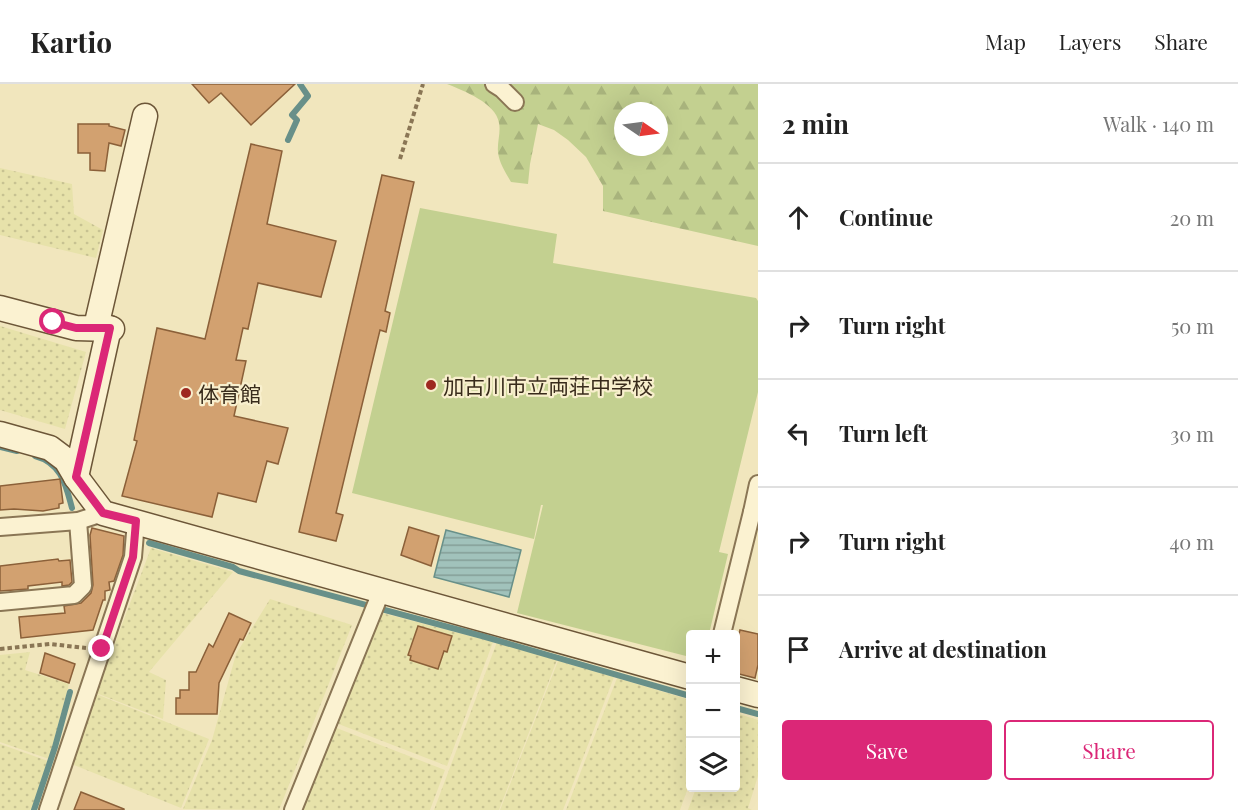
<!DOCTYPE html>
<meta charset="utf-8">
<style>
body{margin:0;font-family:"Playfair Display","Noto Sans JP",serif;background:#f2f2f2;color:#222}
.controls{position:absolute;right:18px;bottom:18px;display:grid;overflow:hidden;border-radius:6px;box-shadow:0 6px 24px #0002}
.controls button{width:54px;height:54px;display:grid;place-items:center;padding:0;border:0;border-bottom:2px solid #e0e0e0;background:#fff;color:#222;font:30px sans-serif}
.compass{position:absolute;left:614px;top:18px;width:54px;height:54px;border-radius:50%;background:#fff;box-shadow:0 6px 24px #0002;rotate:103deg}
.stop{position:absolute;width:18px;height:18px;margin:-14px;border:4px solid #db2777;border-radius:50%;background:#fff}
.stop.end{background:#db2777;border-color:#fff;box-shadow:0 2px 6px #0008}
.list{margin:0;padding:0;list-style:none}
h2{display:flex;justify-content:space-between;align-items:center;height:78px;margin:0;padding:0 24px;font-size:26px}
h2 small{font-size:20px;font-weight:400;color:#767676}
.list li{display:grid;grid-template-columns:39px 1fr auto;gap:18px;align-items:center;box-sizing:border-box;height:108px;padding:0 24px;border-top:2px solid #e0e0e0}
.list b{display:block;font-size:22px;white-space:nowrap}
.list em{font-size:20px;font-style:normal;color:#767676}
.actions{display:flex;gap:12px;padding:18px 24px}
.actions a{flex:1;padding:14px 0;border:2px solid #db2777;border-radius:6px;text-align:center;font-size:21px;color:#db2777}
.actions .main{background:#db2777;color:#fff}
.icon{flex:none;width:33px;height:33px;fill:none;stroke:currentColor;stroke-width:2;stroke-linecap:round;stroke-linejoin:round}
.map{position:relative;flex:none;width:758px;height:726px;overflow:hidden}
header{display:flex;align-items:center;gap:36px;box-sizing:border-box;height:84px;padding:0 30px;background:#fff;border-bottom:2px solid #e0e0e0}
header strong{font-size:28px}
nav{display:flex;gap:33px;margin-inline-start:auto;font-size:21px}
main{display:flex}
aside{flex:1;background:#fff}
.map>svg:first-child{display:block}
</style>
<header>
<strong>Kartio</strong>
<nav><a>Map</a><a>Layers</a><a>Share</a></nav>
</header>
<main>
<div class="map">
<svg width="758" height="726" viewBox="0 0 758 726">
<defs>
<pattern id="farmland-dots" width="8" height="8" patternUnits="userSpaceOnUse" patternTransform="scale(1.5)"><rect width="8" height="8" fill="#e7e2aa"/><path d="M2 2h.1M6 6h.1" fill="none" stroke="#c7c292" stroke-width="1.8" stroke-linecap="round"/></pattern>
<pattern id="forest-firs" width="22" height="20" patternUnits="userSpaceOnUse" patternTransform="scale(1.5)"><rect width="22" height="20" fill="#c3d090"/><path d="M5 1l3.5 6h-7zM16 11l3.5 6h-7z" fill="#a8b37c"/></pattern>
<pattern id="water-rules" width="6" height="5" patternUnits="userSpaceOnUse" patternTransform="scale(1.5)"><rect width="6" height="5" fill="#a1c2bb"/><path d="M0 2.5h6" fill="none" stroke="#849e97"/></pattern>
</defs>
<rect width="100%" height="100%" fill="#f1e6bd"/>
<g fill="url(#farmland-dots)">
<polygon points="0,84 72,100 74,130 103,146 96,174 0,151"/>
<polygon points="0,242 86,268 65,345 0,326"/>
<polygon points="151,464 233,488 149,588 166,596 163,635 96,609"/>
<polygon points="270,515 352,541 279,726 183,725 212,656 236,570"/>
<polygon points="382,529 493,558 447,682 336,639"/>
<polygon points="497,558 557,576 499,726 434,726"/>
<polygon points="30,568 25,586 69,600 49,675 0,658 0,571"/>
<polygon points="558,577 614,593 563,726 500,726"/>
<polygon points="617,594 690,616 690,698 680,726 566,726"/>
<polygon points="96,610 209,655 181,724 74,681 72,676"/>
<polygon points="736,629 758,636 758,692 748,724 752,726 688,726 696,704 736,704"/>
<polygon points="334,643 445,686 430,726 303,726"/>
<polygon points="0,660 48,677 32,726 0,726"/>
</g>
<path fill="url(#forest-firs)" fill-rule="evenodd" d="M447,0H758V162L603,127V102L586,73L568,56L554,46L538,40L530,80L528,100L511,98C506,89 499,79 498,68C497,59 501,48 499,39C496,19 464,7 447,0ZM623,27H659V63H623Z"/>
<polygon fill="#c3d090" points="420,124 557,150 553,179 756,214 758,217 758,308 719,468 728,470 709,550 690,550 690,573 517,529 543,421 541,421 534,455 352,409"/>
<polygon fill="url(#water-rules)" stroke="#689089" stroke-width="1.5" points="446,446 521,466 509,513 434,493"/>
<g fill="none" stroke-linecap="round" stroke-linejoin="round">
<g stroke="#689089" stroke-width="6">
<polyline points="288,56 297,36 292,31 308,12 300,0"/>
<polyline points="0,363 17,367"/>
<path d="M35,372C62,379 66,402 72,424"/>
<polyline points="149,459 233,483 239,487 482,552 690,612"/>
<polyline points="736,624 758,630"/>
<polyline points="34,726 55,663 70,608"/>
</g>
</g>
<g fill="#d2a170" stroke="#8b6039" stroke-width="1.5">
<polygon points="192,0 295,0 251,41 221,9 209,19"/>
<polygon points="78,40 109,40 109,42 125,46 121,62 109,59 105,87 90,86 90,69 78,69"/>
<polygon points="251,60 282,67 267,140 336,157 321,213 258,199 248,245 243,244 236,276 246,277 234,332 288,344 278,380 267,377 256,418 218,409 212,433 122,412 137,357 134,356 157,244 205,255"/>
<polygon points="382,91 414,98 385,227 390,229 386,248 380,246 336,429 343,431 336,457 299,448"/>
<polygon points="60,395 63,419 59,420 59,424 43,427 14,425 0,426 0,402"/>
<polygon points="409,443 439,452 431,482 401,471"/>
<polygon points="92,444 124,452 123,471 114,497 109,498 110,506 105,507 105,516 103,516 93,546 21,554 19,533 65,529 64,522 81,519 91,509 93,501 90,451"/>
<polygon points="58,475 59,477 70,476 72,498 69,501 62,502 62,498 28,502 28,505 0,507 0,482"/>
<polygon points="229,529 251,539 243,556 240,555 219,599 217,630 176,630 176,614 180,614 180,606 189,606 189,588 196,588 209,560 213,563"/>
<polygon points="418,542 452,552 447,568 444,567 438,585 410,576 411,572 408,571"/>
<polygon points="740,546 758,550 758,581 755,594 735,589 735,567"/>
<polygon points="45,569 75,580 69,599 40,589"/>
<polygon points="81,708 124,725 124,726 74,726"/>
</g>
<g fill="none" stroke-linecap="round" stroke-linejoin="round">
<g stroke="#8a7655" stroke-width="20">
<g id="street">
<polyline points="494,0 502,5 515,18"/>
<polyline points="752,428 758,400"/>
<polyline points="0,443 78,437 103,429"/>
<polyline points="0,518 74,511 83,502 78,437"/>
<polyline points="722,550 752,428 758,429"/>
<polyline points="48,726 133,473 136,437"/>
<polyline points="293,726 381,508"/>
</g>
</g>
<g stroke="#6c5638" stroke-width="27">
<g id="secondary">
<polyline points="0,224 76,244 112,245"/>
<polyline points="96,243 145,32"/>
<polyline points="0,350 50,364 66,376 76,393 103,429 690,593"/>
<polyline points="76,393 109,244"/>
<polyline points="736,605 758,611"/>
</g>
</g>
<g stroke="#8a7655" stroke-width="4" stroke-dasharray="4.5 3" stroke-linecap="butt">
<polyline points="400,75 423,0"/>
<polyline points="0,565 50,560 86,564"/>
</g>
<use href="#street" stroke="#fbf2d1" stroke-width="16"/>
<use href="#secondary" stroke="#fbf2d1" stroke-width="24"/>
</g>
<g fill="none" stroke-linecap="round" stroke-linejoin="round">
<polyline stroke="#db2777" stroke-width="8" points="53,238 76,244 110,244 76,393 103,429 136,437 133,473 102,565"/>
</g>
<g fill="#9e2920" stroke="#f8efcd" stroke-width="2">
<circle cx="431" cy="301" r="6"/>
<circle cx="186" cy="309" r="6"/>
</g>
<g text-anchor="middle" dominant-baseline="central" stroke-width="4.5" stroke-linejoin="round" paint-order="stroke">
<g font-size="21" fill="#382b1b" stroke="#f8efcd" text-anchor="start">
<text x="443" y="301">加古川市立両荘中学校</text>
<text x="198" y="309">体育館</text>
</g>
</g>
</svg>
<div class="controls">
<button>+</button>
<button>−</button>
<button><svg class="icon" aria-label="layers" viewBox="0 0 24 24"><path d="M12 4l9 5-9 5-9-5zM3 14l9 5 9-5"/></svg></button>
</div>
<svg class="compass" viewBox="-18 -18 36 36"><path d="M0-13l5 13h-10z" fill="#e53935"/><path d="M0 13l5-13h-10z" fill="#767676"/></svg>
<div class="stop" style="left:53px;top:238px"></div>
<div class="stop end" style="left:102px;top:565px"></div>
</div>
<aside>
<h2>2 min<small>Walk · 140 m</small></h2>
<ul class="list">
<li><svg class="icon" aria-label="ahead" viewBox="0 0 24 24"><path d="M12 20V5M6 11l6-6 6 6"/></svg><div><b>Continue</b></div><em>20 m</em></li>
<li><svg class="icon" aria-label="right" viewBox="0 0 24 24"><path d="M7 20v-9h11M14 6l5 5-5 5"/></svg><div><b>Turn right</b></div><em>50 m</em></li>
<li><svg class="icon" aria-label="left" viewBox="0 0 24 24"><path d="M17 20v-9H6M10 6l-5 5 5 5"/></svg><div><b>Turn left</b></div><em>30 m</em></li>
<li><svg class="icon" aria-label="right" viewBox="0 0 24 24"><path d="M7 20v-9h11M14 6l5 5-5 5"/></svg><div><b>Turn right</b></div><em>40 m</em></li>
<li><svg class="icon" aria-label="arrive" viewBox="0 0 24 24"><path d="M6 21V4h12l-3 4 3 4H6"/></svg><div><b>Arrive at destination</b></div></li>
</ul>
<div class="actions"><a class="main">Save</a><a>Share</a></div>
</aside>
</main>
